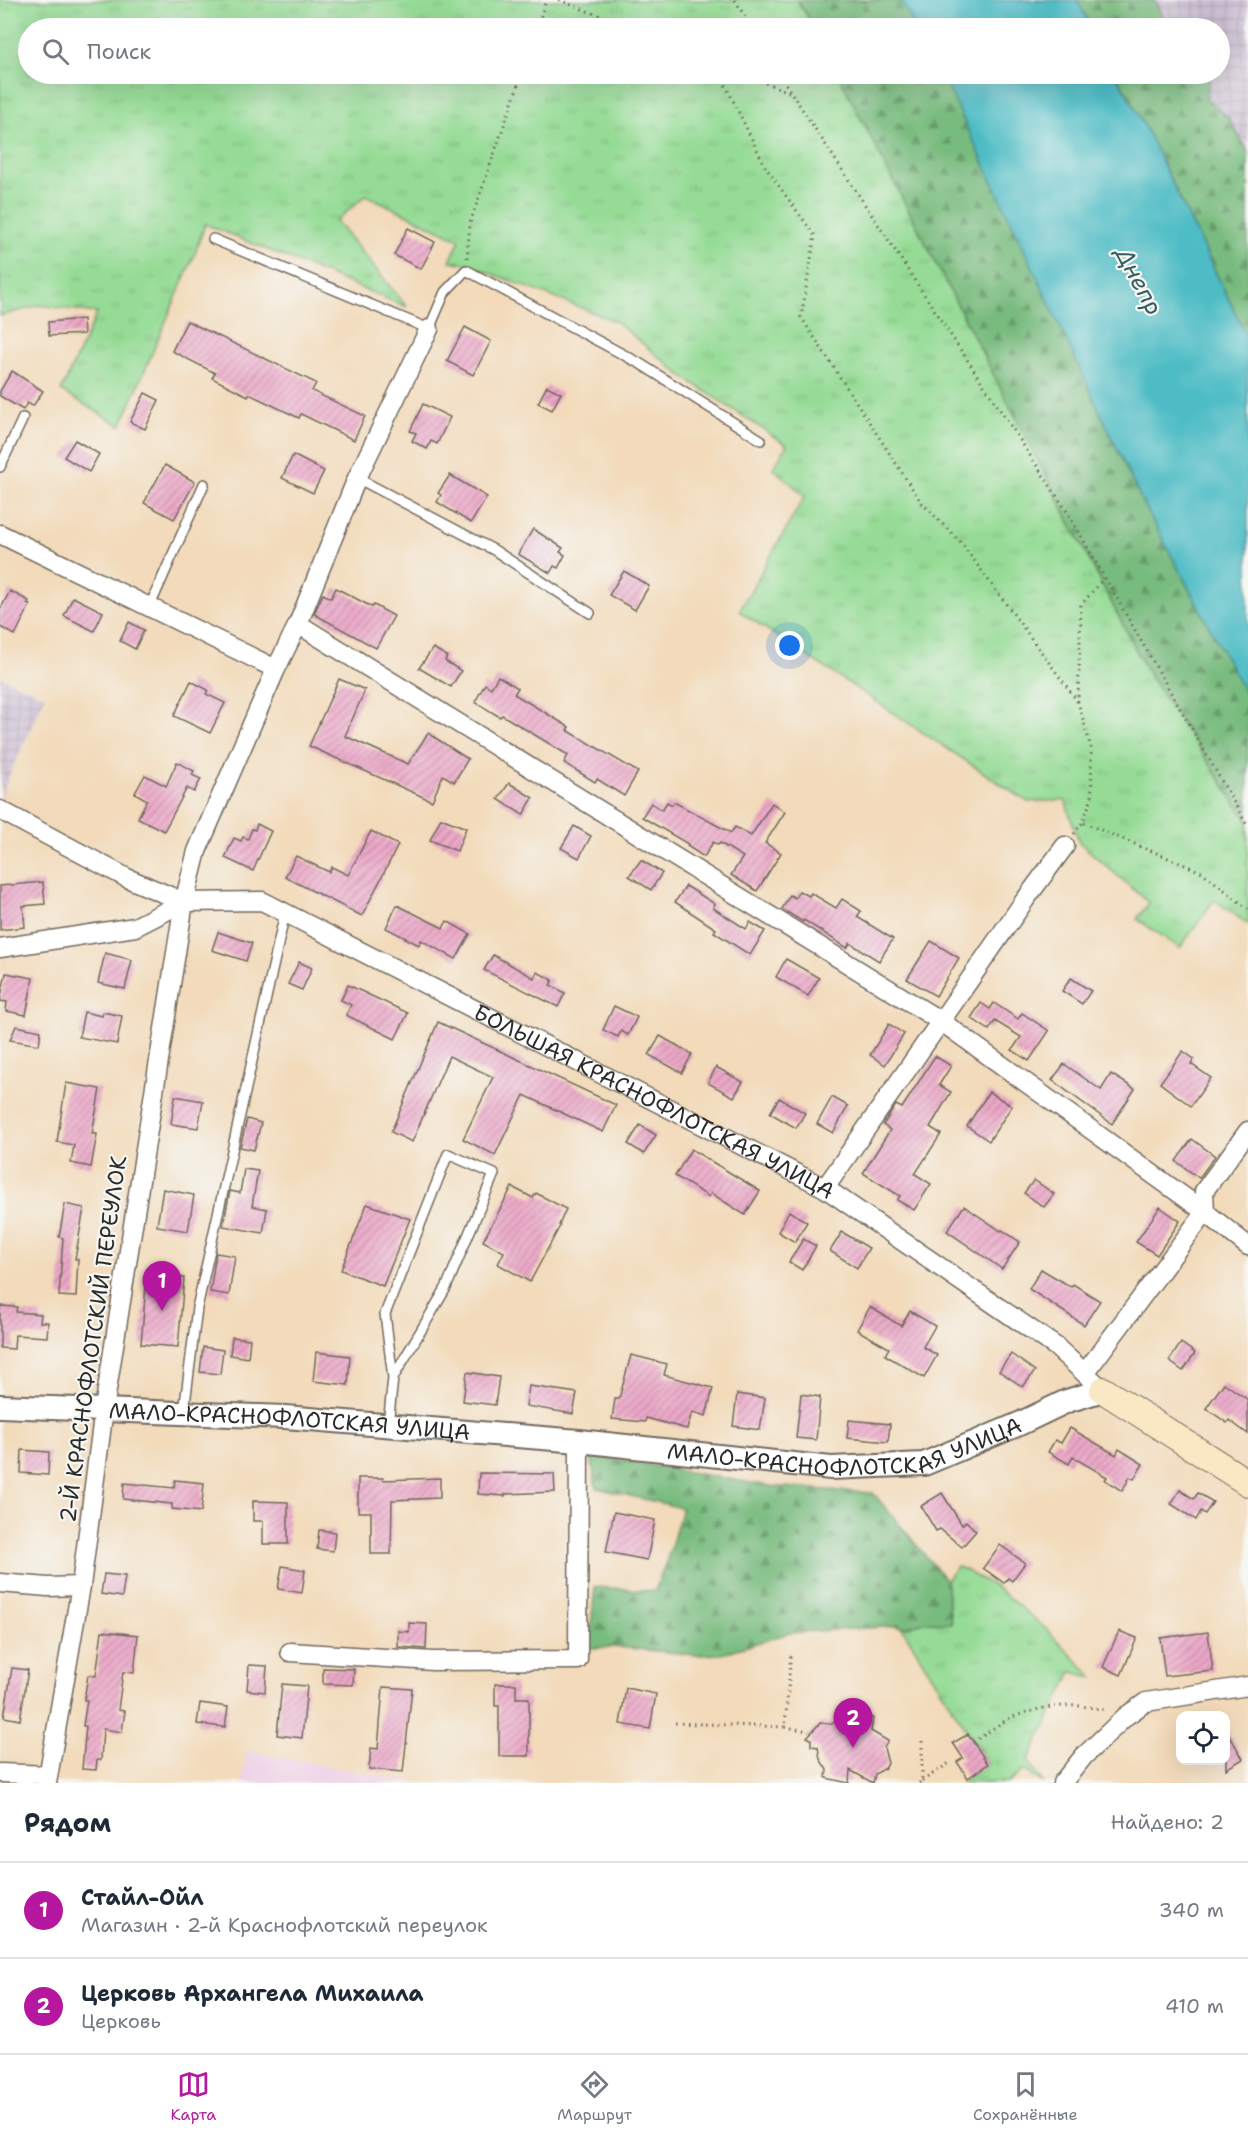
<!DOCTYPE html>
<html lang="ru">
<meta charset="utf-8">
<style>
body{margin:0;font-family:"Shantell Sans",sans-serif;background:#f2f2f3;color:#1f2937}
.controls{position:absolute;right:18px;bottom:18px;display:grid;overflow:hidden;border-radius:12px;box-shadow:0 6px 24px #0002}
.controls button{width:54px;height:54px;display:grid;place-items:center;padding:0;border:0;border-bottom:2px solid #e0e1e3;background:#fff;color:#1f2937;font:30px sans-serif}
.you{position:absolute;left:790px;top:646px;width:21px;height:21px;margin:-15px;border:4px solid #fff;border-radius:50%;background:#1a73e8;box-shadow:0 0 0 9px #1a73e833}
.badge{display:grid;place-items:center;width:39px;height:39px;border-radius:50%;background:#b5179e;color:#fff;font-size:20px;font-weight:700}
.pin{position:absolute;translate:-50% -50px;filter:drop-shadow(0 2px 3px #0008)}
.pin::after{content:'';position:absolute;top:32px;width:21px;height:18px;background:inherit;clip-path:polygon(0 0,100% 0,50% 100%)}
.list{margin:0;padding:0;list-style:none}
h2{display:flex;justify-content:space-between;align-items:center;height:78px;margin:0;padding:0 24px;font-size:26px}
h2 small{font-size:20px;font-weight:400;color:#747a83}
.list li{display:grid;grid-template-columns:39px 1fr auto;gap:18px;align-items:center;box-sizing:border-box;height:96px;padding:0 24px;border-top:2px solid #e0e1e3}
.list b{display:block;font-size:22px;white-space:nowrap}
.list p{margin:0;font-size:20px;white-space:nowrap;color:#747a83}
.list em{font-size:20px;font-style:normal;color:#747a83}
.icon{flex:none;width:33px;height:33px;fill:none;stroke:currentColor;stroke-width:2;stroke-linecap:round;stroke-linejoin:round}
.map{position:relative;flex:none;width:1248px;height:1783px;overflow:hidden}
.search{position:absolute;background:#fff;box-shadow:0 6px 24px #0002;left:18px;right:18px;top:18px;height:66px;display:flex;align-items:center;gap:15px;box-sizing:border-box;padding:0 21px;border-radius:33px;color:#747a83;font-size:22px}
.sheet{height:270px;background:#fff}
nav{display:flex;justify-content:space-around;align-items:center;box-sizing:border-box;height:84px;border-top:2px solid #e0e1e3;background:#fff;font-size:16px;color:#747a83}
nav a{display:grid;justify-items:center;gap:3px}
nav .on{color:#b5179e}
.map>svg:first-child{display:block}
</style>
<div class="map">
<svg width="1248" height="1783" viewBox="0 0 1248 1783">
<defs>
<pattern id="industrial-grid" width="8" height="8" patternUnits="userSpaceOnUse" patternTransform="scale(1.5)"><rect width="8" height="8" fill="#ccbed3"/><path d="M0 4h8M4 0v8" fill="none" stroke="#afa3b5"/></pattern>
<pattern id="grass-tufts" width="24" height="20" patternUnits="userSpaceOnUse" patternTransform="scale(1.5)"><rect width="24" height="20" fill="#95db95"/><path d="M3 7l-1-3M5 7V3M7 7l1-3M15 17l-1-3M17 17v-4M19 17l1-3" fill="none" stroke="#81bc81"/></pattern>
<pattern id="forest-firs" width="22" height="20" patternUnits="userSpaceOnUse" patternTransform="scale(1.5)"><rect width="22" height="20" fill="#78bb7e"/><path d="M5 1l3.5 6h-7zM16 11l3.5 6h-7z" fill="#639867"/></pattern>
<pattern id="building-hatch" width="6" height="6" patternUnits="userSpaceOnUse" patternTransform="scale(1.5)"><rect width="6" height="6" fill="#eca8c8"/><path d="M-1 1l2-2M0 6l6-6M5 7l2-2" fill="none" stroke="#bf89a3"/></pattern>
</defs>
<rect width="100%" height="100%" fill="#f6f6f2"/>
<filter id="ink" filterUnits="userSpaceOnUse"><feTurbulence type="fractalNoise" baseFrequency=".0167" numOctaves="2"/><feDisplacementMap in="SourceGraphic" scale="12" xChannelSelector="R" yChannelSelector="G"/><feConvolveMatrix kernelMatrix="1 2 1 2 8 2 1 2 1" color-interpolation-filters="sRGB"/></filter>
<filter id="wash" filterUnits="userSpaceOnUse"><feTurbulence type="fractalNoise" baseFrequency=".008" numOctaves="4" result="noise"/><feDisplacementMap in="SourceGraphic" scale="24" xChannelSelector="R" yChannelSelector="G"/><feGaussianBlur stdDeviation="1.35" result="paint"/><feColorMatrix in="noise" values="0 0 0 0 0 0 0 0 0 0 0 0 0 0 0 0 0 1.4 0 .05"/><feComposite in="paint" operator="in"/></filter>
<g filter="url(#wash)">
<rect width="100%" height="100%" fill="#f2daba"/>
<polygon fill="#eed0e7" points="247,1751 417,1783 242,1783"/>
<g fill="url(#industrial-grid)">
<polygon points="1154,0 1248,0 1248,152 1228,117 1206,99 1211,74 1220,74 1220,28 1169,28"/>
<polygon points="0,677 45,696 5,785 1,800"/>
</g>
<g fill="url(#grass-tufts)" stroke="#608360" stroke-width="1.5">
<polygon points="0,0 797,0 815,28 28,28 28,74 838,74 1148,673 1248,821 1248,924 1214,900 1180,948 1137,919 1149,903 1079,842 1065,800 1028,802 739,611 805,496 773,468 787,445 682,376 615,321 467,264 450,261 460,240 366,195 336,221 407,307 205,224 195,253 121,426 61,391 97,313 40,305 0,316"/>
<polygon points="957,1566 994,1586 1043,1626 1094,1678 1072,1672 1028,1761 1043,1783 1024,1770 1009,1783 961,1783 988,1764 902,1628 925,1622 951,1623 946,1580"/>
</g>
<g fill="url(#forest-firs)" stroke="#527354" stroke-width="1.5">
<polygon points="797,0 900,0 916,28 815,28"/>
<polygon points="1077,0 1154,0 1169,28 1092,28"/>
<polygon points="838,74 942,74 945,79 1138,493 1248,699 1248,821 1148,673"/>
<polygon points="1116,74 1211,74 1206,99 1228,117 1248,152 1248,339 1145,127"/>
<polygon points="591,1455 769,1486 873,1493 946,1580 951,1623 925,1622 902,1628 896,1626 789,1633 721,1654 696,1655 618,1647 589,1648 595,1587 655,1591 670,1551 682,1508 596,1488"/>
</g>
<g fill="#4ebcc5" stroke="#3c7478" stroke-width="1.5">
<polygon points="900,0 1077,0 1092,28 916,28"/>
<polygon points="942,74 1116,74 1145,127 1248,339 1248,699 1138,493"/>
</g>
<g id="blocks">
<g fill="url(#building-hatch)">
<polygon points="408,228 435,242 421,269 394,255"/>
<polygon points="83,319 84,334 49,336 48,322"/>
<polygon points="187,321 316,383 312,391 365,416 354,440 301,414 299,418 249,394 248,396 212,378 215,373 172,351"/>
<polygon points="465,327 491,341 473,375 447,361"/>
<polygon points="12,371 43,391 33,406 27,403 23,410 0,396 0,391"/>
<polygon points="547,386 561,393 552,410 538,403"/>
<polygon points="145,393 159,400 145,429 130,422"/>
<polygon points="423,404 450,417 437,444 431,441 427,449 412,441 416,433 410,431"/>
<polygon points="75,440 99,454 89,472 64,457"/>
<polygon points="293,455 324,471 313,493 282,478"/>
<polygon points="165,465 195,482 174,519 144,503"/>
<polygon points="450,475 487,497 471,523 437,502 441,495 438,493"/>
<polygon points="533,529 563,548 560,552 565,555 558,568 554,566 550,573 518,554"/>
<polygon points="624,571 649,586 635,610 609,595"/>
<polygon points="336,588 372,607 374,605 394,616 376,648 314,614 323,594 331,598"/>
<polygon points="10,591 29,601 27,604 30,605 15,635 0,627 0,610"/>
<polygon points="73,597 103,612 94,631 64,616"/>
<polygon points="129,622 144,630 135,649 120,641"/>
<polygon points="433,648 447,656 445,661 461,671 451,687 419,668"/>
<polygon points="498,676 518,688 514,694 569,727 567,730 638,772 624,796 597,779 595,782 564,763 568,755 502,715 500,717 475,702 485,684 491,688"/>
<polygon points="339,679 365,690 345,736 408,764 428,733 468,759 454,782 443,775 432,801 309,746"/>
<polygon points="191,681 208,690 206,694 225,703 210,733 174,716"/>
<polygon points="177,762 194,771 192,775 201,779 194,792 187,788 164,831 138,818 147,800 135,793 145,775 166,786"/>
<polygon points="509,783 533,798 523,815 498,799"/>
<polygon points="667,802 672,805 674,802 731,833 735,827 751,836 772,803 785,812 765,843 781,853 757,891 731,875 743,857 720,843 718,845 713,842 704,857 687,846 688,844 642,817 651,803 662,810"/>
<polygon points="441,818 466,828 457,851 430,840"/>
<polygon points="257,824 271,831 253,871 225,858 234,838 241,841 243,837 248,839 252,829 255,830"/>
<polygon points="574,826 591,836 579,858 561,848"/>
<polygon points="371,831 398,845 362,916 285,877 296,856 329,872 332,867 348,875"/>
<polygon points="641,860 662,873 651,890 629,876"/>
<polygon points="43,882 45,904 23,906 25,927 0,930 0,886"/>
<polygon points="686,886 715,904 713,908 746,929 750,922 765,931 750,955 714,932 716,929 675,902"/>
<polygon points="799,891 809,896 811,893 836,908 842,899 861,911 857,917 893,939 879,961 850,943 847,948 804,920 803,922 782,909 790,895 795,898"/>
<polygon points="397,905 443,928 447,921 470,934 456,959 421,940 419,945 386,928"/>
<polygon points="218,932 252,943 246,961 212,950"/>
<polygon points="931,941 959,958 936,996 907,979"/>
<polygon points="105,953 132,960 125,989 98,983"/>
<polygon points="493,955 534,978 537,972 553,980 550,985 565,993 558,1007 484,970"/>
<polygon points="786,959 819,978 808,996 776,977"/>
<polygon points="299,962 312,968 302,990 288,984"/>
<polygon points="6,973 33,978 26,1015 6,1011 7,1002 0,1001"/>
<polygon points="1071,978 1091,991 1082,1004 1062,991"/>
<polygon points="348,985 408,1013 395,1039 346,1015 351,1005 341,1000"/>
<polygon points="981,1003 990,1009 994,1003 1018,1019 1022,1013 1049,1031 1029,1061 1012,1050 1021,1037 995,1021 989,1030 971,1018"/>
<polygon points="614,1006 637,1017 628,1035 621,1031 618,1037 603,1030"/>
<polygon points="84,1012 102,1016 103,1012 122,1016 117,1044 79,1037"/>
<polygon points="438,1022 616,1105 603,1132 524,1095 495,1155 463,1139 493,1077 449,1056 412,1142 391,1132"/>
<polygon points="889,1024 904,1034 885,1065 870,1055"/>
<polygon points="16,1026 41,1031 39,1045 10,1040"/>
<polygon points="660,1036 692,1054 682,1073 649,1055"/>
<polygon points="1183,1051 1194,1059 1191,1064 1211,1078 1191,1106 1160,1083"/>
<polygon points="935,1056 951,1066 939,1085 951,1092 930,1127 941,1134 915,1174 931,1184 914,1210 897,1200 900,1196 863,1173 890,1130 883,1125 896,1105 902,1108"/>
<polygon points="1064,1064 1101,1090 1111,1074 1135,1089 1112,1124 1052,1080"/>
<polygon points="716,1067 743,1082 734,1097 708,1083"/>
<polygon points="66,1083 100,1089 92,1134 97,1134 91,1167 71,1163 74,1145 57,1142"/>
<polygon points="989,1092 1012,1106 989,1141 967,1126"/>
<polygon points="175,1096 203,1101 198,1128 171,1124"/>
<polygon points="832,1097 848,1106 833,1133 817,1124"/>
<polygon points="779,1098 805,1113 796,1128 770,1113"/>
<polygon points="247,1119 261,1123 254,1150 240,1147"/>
<polygon points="640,1125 656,1135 644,1154 628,1144"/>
<polygon points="1192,1139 1215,1156 1199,1178 1176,1161"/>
<polygon points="691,1149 760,1191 745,1215 711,1193 709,1197 675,1176"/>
<polygon points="244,1169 258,1171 252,1206 267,1209 263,1233 223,1226 230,1191 240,1193"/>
<polygon points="1034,1180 1054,1194 1044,1207 1024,1193"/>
<polygon points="512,1187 533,1198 536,1193 566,1209 559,1225 560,1226 530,1282 498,1264 504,1252 483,1241"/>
<polygon points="163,1189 194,1195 188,1231 157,1226"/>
<polygon points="65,1204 84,1208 75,1259 78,1259 76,1297 59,1296 63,1238 59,1237"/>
<polygon points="367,1204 410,1219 383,1286 341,1270"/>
<polygon points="964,1206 1001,1231 1002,1230 1020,1242 1002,1269 947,1231"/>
<polygon points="1160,1207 1180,1221 1157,1255 1136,1242"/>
<polygon points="789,1211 807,1222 795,1242 778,1232"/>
<polygon points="842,1232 869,1248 857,1268 830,1251"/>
<polygon points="803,1239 816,1246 802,1270 789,1262"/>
<polygon points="216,1253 235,1256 229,1295 210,1292"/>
<polygon points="1041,1269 1071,1287 1073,1284 1100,1301 1084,1325 1029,1289"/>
<polygon points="147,1274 184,1278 178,1347 141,1344"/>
<polygon points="0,1306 17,1307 16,1312 41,1314 40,1322 48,1322 47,1337 15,1335 14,1349 0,1348"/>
<polygon points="870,1307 901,1326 910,1311 935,1326 923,1347 937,1355 924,1378 885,1355 889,1348 857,1330"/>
<polygon points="232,1337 250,1339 248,1358 230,1355"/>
<polygon points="1181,1343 1195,1353 1183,1371 1169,1361"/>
<polygon points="203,1347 223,1350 220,1374 200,1372"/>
<polygon points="316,1352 350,1356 348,1385 313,1381"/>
<polygon points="1011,1354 1035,1371 1023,1387 999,1371"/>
<polygon points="631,1355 667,1364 664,1375 713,1388 706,1416 692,1412 687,1429 646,1418 645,1422 612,1419 615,1399 619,1399"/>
<polygon points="467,1372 499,1377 495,1405 463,1401"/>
<polygon points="1224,1383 1248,1400 1248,1434 1229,1420 1227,1423 1206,1408"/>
<polygon points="529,1386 577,1393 573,1414 526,1406"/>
<polygon points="737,1394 765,1398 760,1430 733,1426"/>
<polygon points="801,1394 820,1397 816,1440 796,1438"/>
<polygon points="849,1420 890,1424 888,1442 847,1438"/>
<polygon points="1070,1428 1116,1455 1119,1449 1143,1464 1134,1479 1130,1477 1122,1491 1105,1480 1107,1477 1073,1457 1069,1464 1048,1452 1055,1440 1061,1443"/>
<polygon points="22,1450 49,1452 48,1475 21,1473"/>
<polygon points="479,1473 554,1474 555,1492 505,1494 505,1496 478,1494"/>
<polygon points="358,1478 383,1478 383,1480 440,1478 440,1498 392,1500 391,1554 371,1554 371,1512 358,1512"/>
<polygon points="175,1480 204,1483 201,1512 172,1509 172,1504 123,1499 124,1483 174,1488"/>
<polygon points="1180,1490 1194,1499 1198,1493 1213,1502 1205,1514 1201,1511 1196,1520 1171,1504"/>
<polygon points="942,1493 962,1525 966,1521 976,1531 962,1547 940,1529 936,1531 921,1506"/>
<polygon points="253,1501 288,1502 288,1544 263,1544 263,1521 253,1521"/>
<polygon points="614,1512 655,1520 647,1560 606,1552"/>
<polygon points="319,1530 335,1532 333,1551 317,1549"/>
<polygon points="1000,1545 1025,1563 1012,1581 1008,1578 1004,1583 983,1568"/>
<polygon points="282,1566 305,1570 302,1593 278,1589"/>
<polygon points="104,1574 125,1576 122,1597 101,1594"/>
<polygon points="409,1623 427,1624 426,1649 398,1647 398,1631 409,1632"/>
<polygon points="102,1631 138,1635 134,1673 123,1672 118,1710 125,1711 122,1732 103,1729 101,1760 97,1760 96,1770 82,1769 86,1726 83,1726 87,1700 84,1700 88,1675 96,1676"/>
<polygon points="1119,1631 1137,1638 1121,1675 1103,1667"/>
<polygon points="1208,1632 1213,1671 1165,1676 1160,1638"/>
<polygon points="249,1665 267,1666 265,1692 247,1690"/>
<polygon points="12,1668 28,1670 20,1720 4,1717"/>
<polygon points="323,1668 354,1669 353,1685 323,1684"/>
<polygon points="282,1684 307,1686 302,1738 277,1735"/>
<polygon points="495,1684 516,1684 516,1698 529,1698 529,1756 499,1756 499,1706 495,1706"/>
<polygon points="383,1687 412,1689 403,1772 369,1769 371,1748 378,1749"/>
<polygon points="626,1688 656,1694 650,1729 620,1724"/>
<polygon points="200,1703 228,1707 225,1727 197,1724"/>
<polygon points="852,1709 857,1713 873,1718 871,1731 888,1741 884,1748 888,1763 884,1769 875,1774 873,1783 850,1770 849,1783 826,1778 827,1770 820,1759 818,1747 811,1746 811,1739 807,1737 820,1723 832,1724 837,1718 845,1719"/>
<polygon points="1226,1729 1243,1759 1226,1769"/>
<polygon points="968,1734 988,1764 968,1778 957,1762 963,1758 953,1743"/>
</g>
</g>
</g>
<g filter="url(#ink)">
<use href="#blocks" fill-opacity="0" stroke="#71685d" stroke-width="1.5"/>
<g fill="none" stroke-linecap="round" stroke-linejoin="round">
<g stroke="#71685d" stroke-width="12">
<g id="service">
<polyline points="213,239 429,329 445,292 466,270 639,363 761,440"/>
<polyline points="0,467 23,418"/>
<polyline points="357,478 494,550 590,613"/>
<polyline points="149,608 204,484"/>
<polyline points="184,1412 197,1308 285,913"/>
<polyline points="388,1425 393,1378 446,1288 494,1174 448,1154 385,1314 393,1378"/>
</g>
</g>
<g stroke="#71685d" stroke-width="21">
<g id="minor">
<polyline points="0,534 276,669"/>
<polyline points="298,624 942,1022 1205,1212 1248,1246"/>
<polyline points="0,810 127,878 184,902"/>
<path id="s1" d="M0,948L135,927L184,902L262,901L825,1188L1055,1346L1103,1390"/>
<polyline points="825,1188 1025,900 1065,846"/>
<polyline points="1085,1373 1205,1212 1204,1191 1248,1131"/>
<polyline points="0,1583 48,1587 81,1586"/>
<polyline points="290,1652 433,1661 578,1660 579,1441"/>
<polyline points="0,1773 48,1775"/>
<polyline points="47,1783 81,1586 104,1409 184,902 197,851 276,669 298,624 357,478 429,329"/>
<polyline points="1062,1783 1084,1756 1126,1716 1146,1702 1248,1686"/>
</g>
</g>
<g stroke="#71685d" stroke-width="26">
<g id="tertiary">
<path id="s2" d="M0,1406L285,1417L579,1441L831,1468L924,1464L1019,1424L1067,1401L1103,1390"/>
</g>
</g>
<g stroke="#71685d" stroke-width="28">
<polyline id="secondary" points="1103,1390 1248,1483"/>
</g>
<g stroke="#71685d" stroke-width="3" stroke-dasharray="1.5 4.5" stroke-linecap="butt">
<polyline points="559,0 631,28"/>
<polyline points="735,0 752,28"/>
<polyline points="537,28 546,0"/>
<polyline points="720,74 766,168 815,236 801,317 921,502 962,544 1078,702"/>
<polyline points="743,74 789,92"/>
<polyline points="779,74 1066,510 1248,827"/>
<polyline points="467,258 470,223 522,74"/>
<polyline points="1084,823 1202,872 1248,909"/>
<polyline points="1074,834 1083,822 1092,797 1091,748 1078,702 1081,605 1104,578"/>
<polyline points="675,1723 785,1727 791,1652"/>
<polyline points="785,1727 809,1731"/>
<path d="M973,1742C986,1734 999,1723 1013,1717C1043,1705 1077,1702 1107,1711"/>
<polyline points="922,1781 951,1762"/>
<polyline points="919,1783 922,1781 922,1737"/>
</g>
<use href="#service" stroke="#fff" stroke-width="9"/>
<use href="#minor" stroke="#fff" stroke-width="18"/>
<use href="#tertiary" stroke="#fff" stroke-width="22"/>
<use href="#secondary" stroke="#fae7c3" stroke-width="26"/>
</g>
</g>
<g text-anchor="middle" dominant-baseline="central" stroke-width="4.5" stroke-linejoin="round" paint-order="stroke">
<g font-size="22" fill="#2b2b2b" stroke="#f6f6f2">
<text stroke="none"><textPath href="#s1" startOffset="710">БОЛЬШАЯ КРАСНОФЛОТСКАЯ УЛИЦА</textPath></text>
<text transform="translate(93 1339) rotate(-82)">2-Й КРАСНОФЛОТСКИЙ ПЕРЕУЛОК</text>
<text stroke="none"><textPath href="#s2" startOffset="290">МАЛО-КРАСНОФЛОТСКАЯ УЛИЦА</textPath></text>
<text stroke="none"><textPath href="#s2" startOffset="850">МАЛО-КРАСНОФЛОТСКАЯ УЛИЦА</textPath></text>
</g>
<g font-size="24" font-style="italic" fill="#375e61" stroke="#f6f6f2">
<text transform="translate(1139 281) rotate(62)">Днепр</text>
</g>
</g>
</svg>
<div class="controls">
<button><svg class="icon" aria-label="locate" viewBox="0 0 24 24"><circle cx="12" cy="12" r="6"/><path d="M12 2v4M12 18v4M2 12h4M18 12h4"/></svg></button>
</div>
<div class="you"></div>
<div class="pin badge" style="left:162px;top:1311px">1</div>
<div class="pin badge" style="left:853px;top:1748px">2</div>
<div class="search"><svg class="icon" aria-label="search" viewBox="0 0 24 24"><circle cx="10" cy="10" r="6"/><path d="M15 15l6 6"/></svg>Поиск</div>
</div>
<section class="sheet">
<h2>Рядом<small>Найдено: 2</small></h2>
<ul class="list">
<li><span class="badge">1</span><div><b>Стайл-Ойл</b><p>Магазин · 2-й Краснофлотский переулок</p></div><em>340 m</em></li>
<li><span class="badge">2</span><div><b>Церковь Архангела Михаила</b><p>Церковь</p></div><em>410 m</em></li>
</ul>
</section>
<nav>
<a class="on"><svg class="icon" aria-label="map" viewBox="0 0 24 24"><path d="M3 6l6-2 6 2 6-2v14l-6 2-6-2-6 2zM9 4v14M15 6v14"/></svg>Карта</a>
<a><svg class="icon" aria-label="directions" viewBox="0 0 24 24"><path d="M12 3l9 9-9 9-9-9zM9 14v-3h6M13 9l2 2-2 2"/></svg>Маршрут</a>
<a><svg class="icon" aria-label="saved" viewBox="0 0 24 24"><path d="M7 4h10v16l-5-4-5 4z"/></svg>Сохранённые</a>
</nav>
